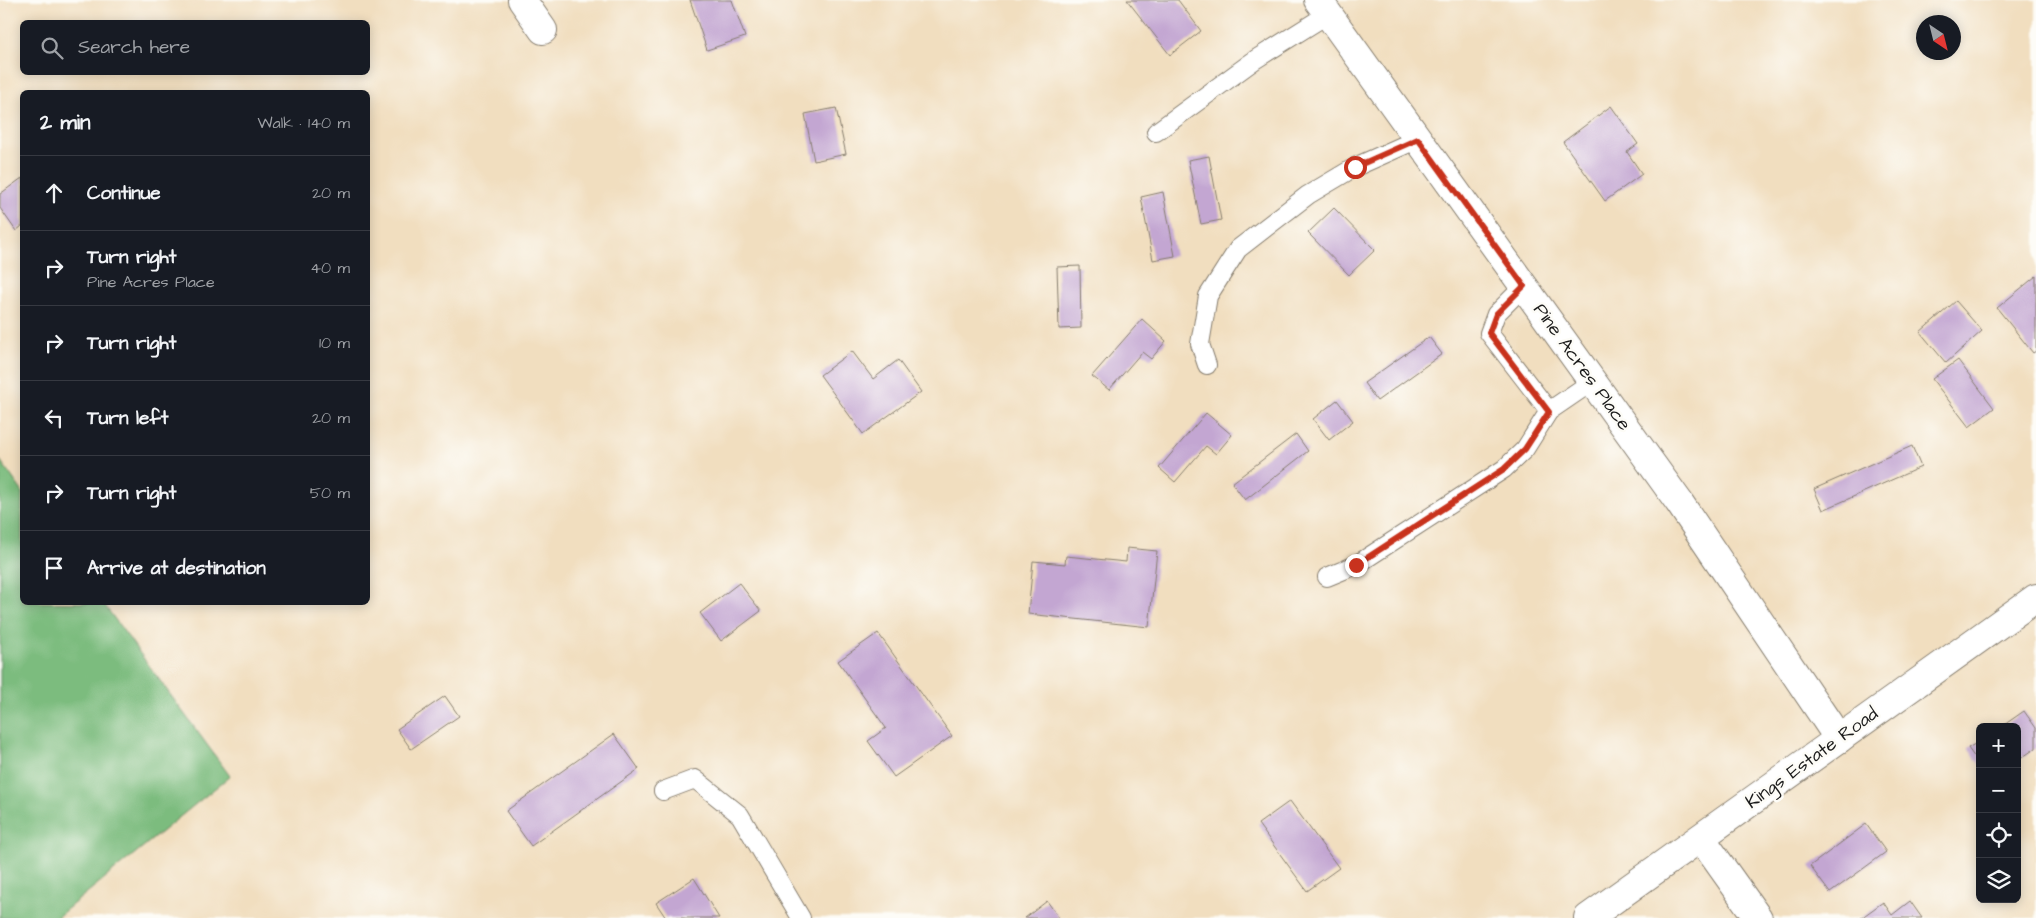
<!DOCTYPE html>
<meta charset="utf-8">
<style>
body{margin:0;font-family:"Architects Daughter",sans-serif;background:#242831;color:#f1f3f6}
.controls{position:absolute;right:15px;bottom:15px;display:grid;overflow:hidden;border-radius:8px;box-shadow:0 2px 12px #0003}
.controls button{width:45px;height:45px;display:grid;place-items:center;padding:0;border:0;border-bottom:1px solid #363941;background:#171b24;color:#f1f3f6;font:25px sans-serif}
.compass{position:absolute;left:1916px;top:15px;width:45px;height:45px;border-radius:50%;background:#171b24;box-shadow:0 2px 12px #0003;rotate:145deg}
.stop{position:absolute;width:15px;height:15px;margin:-11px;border:4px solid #c8321e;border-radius:50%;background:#fff}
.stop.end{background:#c8321e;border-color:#fff;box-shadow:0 1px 5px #0008}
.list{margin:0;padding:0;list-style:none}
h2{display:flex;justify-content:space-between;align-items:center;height:65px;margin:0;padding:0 20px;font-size:21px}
h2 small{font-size:16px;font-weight:400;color:#9ea1a6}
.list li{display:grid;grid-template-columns:32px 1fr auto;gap:15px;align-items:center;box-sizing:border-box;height:75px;padding:0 20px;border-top:1px solid #363941}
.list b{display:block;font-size:19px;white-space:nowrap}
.list p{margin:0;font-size:16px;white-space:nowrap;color:#9ea1a6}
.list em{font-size:16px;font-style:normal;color:#9ea1a6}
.icon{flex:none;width:28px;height:28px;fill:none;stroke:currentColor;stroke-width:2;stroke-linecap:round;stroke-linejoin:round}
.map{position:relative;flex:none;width:2036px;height:918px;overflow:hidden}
.search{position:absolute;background:#171b24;box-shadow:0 2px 12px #0003;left:20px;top:20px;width:350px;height:55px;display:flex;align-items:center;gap:12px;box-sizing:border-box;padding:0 18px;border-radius:8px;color:#9ea1a6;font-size:19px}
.panel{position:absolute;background:#171b24;box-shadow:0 2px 12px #0003;left:20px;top:90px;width:350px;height:515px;border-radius:8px}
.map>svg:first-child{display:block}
</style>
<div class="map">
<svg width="2036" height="918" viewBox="0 0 2036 918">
<rect width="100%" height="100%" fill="#fdfcf7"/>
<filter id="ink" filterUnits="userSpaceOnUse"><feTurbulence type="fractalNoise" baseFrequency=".02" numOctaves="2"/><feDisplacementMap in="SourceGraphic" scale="10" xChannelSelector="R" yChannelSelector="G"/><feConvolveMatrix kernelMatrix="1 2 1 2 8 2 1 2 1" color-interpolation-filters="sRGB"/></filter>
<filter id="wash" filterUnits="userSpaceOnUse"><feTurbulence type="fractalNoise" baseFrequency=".0096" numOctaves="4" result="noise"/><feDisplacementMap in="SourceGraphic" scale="20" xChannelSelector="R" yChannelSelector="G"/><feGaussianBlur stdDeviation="1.12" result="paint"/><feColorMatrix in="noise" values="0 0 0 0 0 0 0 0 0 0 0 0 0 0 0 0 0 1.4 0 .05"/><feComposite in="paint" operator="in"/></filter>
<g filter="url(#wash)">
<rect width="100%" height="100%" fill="#f1debf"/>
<polygon fill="#7cbc7e" stroke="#4c6c4d" points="0,460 22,491 22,602 103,603 230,776 56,918 0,918"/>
<g id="blocks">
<g fill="#c3a6d2">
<polygon points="690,0 732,0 745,37 707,50"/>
<polygon points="1127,0 1178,0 1201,31 1170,55"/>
<polygon points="1611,106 1638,144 1627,152 1642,174 1605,201 1563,142"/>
<polygon points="836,108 846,154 814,161 805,114"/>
<polygon points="1209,156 1221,220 1201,224 1188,160"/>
<polygon points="22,178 22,226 16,231 0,208 0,194"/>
<polygon points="1163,192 1175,256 1153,260 1141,197"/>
<polygon points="1334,208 1375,250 1349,275 1308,233"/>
<polygon points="1080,266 1081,328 1059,329 1057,267"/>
<polygon points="2036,276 2036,351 2033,353 1997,308"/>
<polygon points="1956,301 1982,331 1946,363 1920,332"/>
<polygon points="1142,319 1166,341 1151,359 1142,352 1109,390 1092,376"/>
<polygon points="1429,337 1442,354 1377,401 1364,383"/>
<polygon points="852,351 873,379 898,360 921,392 863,434 820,375"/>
<polygon points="1958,360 1994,408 1969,427 1932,379"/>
<polygon points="1337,400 1353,421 1329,440 1313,419"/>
<polygon points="1206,413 1232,435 1216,454 1206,446 1175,482 1159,468"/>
<polygon points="1296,434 1308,451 1245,500 1232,483"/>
<polygon points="1912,446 1921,467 1823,510 1814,489"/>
<polygon points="1127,548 1157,551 1149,627 1028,614 1033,561 1065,564 1066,556 1126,562"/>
<polygon points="739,583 761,611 721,641 700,613"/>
<polygon points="878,633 952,736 894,777 868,741 886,728 838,661"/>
<polygon points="445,696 459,716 411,749 397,729"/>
<polygon points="2024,711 2036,728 2036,748 2017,761 2017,727 2001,727"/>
<polygon points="614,734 639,769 531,846 506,811"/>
<polygon points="1980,741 1980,765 1968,748"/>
<polygon points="1290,801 1339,868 1307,891 1258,824"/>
<polygon points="1866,824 1886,852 1830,893 1810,866"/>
<polygon points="694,878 719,918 666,918 656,903"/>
<polygon points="1047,901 1059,918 1025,918"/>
<polygon points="1910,901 1922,918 1861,918 1883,902 1892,915"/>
</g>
</g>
</g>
<g filter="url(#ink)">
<use href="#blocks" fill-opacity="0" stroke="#867d6e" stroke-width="1"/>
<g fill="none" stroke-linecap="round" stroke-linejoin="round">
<g stroke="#867d6e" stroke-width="20">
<g id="lane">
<polyline points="1156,132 1256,59 1328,14"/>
<polyline points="1524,286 1496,314 1489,333 1549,411"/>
<polyline points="1207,365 1200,344 1208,296 1238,249 1308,195 1355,167 1418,139"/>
<polyline points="1327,577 1356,565 1504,469 1525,449 1549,411 1593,381"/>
<polyline points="663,791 695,779 740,815 801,918"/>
</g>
</g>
<g stroke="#867d6e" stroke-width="30">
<g id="street">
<polyline points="522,0 543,30"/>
<polyline points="1318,0 1679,502 1839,739"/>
<polyline points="1701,838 1758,918"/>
</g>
</g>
<g stroke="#867d6e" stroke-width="30">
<polyline id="secondary" points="1588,918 2036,598"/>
</g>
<use href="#lane" stroke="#fff" stroke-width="18"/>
<use href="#street" stroke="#fff" stroke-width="28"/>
<use href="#secondary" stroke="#fff" stroke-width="28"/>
</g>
</g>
<g fill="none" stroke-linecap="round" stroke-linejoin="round" filter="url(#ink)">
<polyline stroke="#c8321e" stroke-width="6" points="1355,167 1418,139 1524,286 1496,314 1489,333 1549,412 1525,449 1504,469 1356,565"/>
</g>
<g text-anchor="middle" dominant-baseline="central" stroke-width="5" stroke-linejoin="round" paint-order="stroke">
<g font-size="19" fill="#1c1c1c" stroke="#fdfcf7">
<text transform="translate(1582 367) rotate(54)">Pine Acres Place</text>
<text transform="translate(1812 758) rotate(-36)">Kings Estate Road</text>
</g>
</g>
</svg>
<div class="controls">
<button>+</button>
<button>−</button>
<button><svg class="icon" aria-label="locate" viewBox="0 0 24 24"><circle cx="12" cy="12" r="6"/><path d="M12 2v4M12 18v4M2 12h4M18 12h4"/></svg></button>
<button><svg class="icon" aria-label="layers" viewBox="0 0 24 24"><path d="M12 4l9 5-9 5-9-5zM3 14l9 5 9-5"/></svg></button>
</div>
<svg class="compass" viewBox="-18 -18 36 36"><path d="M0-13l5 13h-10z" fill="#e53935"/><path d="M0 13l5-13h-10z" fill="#9ea1a6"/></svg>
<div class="stop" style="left:1355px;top:167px"></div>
<div class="stop end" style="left:1356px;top:565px"></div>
<div class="search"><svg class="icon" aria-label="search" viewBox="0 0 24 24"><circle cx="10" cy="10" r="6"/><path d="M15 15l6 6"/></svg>Search here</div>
<section class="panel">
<h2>2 min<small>Walk · 140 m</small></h2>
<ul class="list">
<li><svg class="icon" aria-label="ahead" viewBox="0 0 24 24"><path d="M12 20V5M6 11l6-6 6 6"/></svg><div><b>Continue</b></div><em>20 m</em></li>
<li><svg class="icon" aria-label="right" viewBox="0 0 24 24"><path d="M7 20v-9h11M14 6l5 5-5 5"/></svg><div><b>Turn right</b><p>Pine Acres Place</p></div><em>40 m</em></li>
<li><svg class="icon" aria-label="right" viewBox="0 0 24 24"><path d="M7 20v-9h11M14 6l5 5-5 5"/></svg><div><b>Turn right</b></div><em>10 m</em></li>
<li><svg class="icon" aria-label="left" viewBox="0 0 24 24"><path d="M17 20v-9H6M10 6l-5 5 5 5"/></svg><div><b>Turn left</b></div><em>20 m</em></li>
<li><svg class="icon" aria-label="right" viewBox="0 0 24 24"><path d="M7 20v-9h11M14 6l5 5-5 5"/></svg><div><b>Turn right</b></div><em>50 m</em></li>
<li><svg class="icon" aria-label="arrive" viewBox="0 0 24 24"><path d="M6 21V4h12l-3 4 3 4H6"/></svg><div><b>Arrive at destination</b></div></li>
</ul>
</section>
</div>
